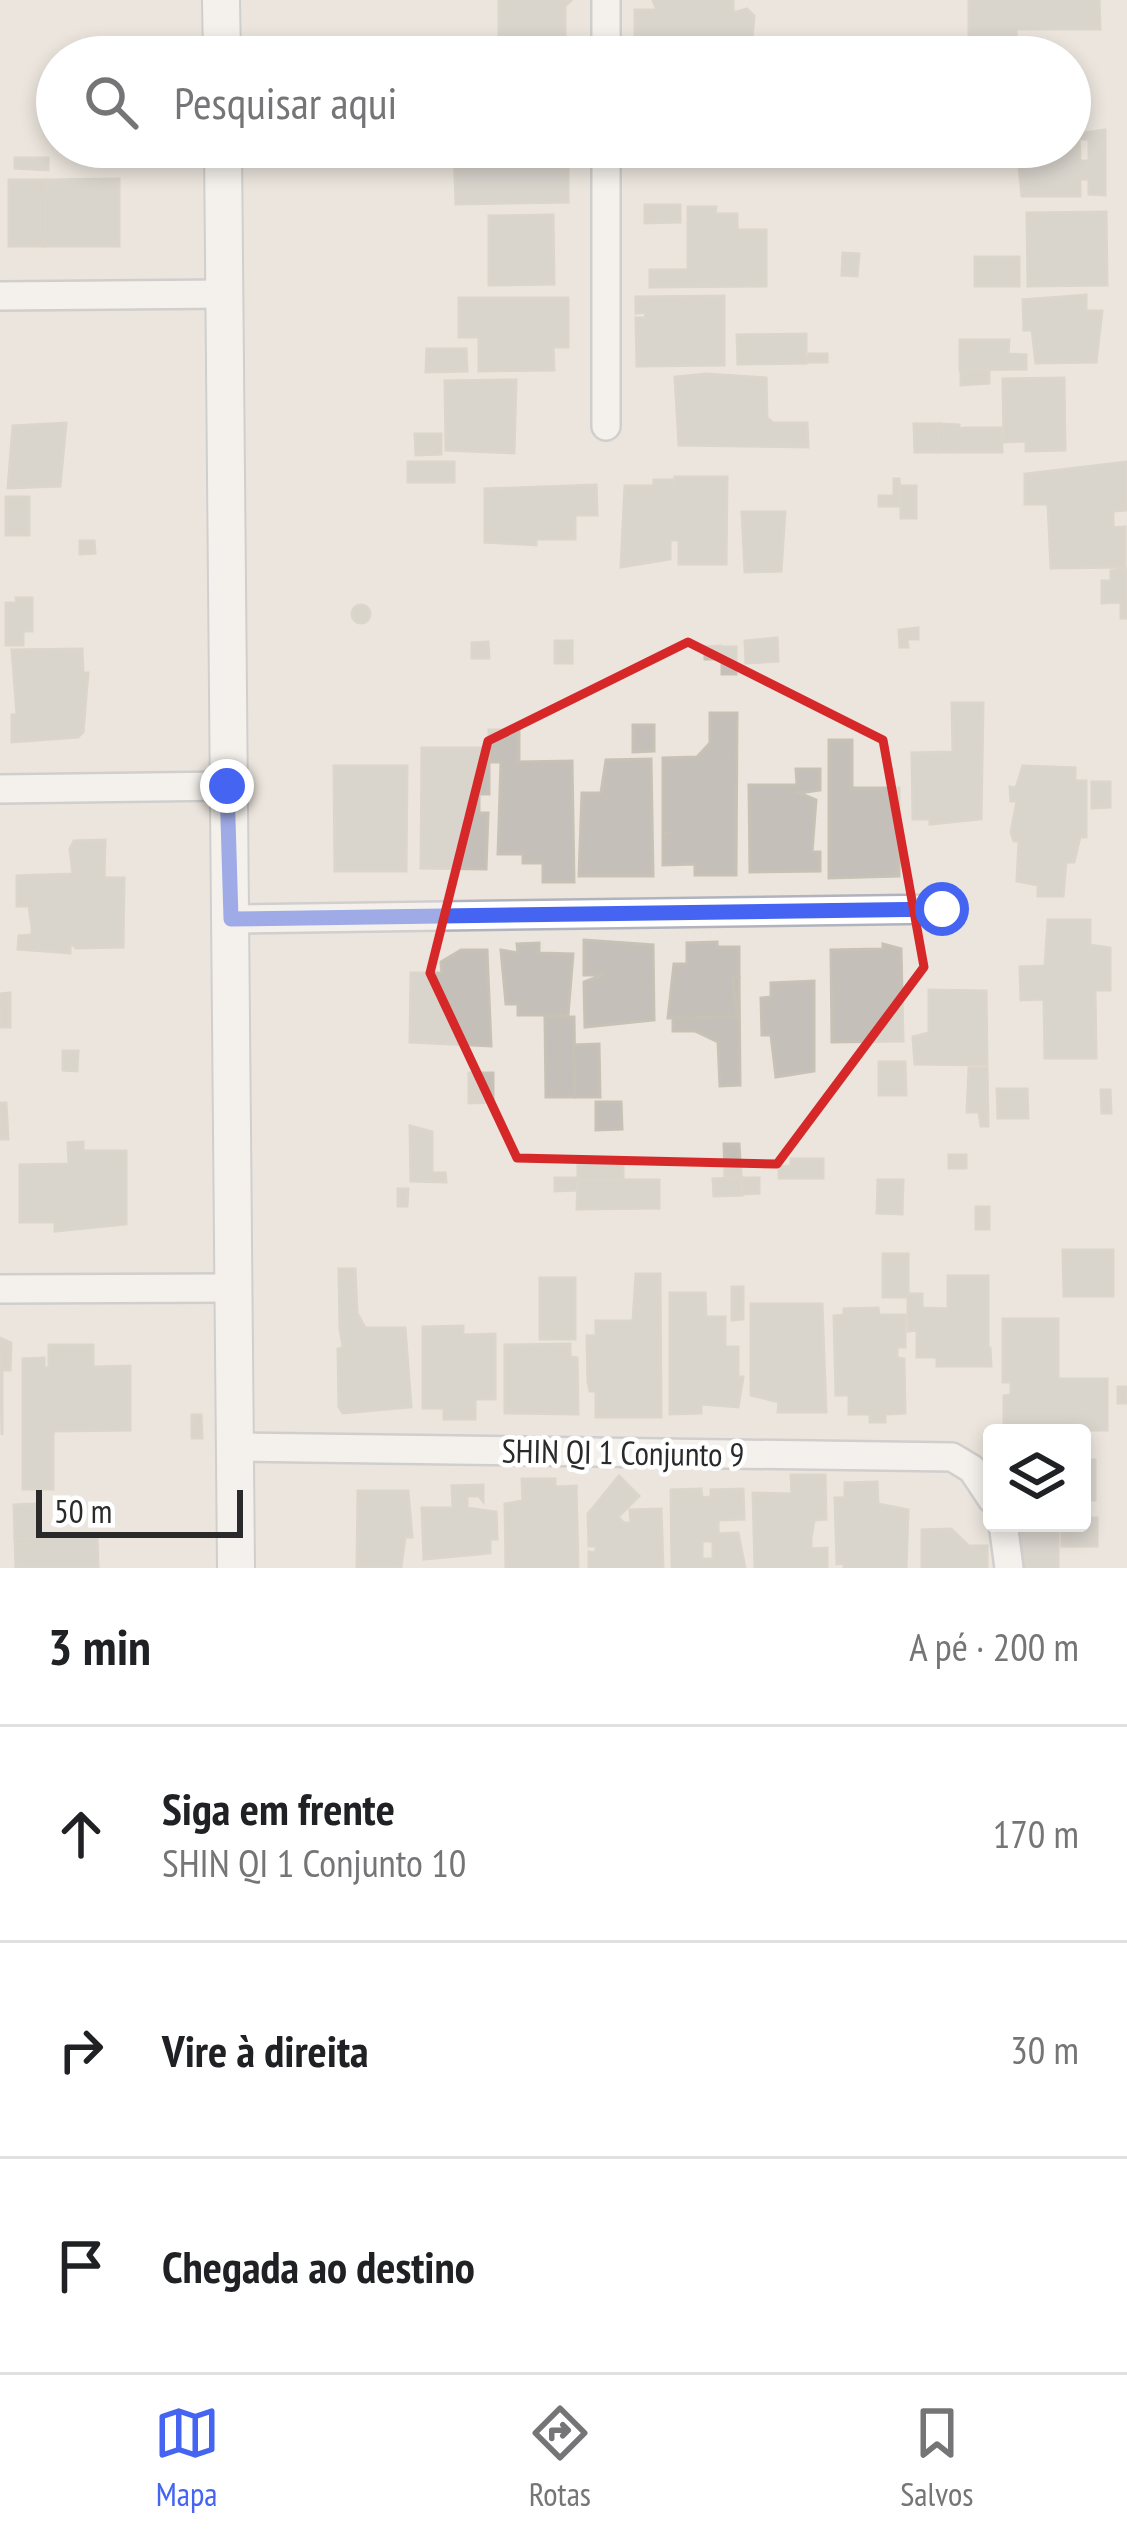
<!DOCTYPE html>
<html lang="pt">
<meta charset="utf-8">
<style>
body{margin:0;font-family:"PT Sans Narrow",sans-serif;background:#f2f2f2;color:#202124}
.controls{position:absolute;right:36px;bottom:36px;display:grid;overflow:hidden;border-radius:12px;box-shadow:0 6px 18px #0003}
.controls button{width:108px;height:108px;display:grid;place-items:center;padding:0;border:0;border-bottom:3px solid #e0e0e0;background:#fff;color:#202124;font:60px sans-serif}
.scale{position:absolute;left:36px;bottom:30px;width:207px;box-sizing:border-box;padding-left:12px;border:6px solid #2a2a2a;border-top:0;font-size:33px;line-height:42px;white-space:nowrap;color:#2a2a2a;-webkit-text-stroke:9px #fff;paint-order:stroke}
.stop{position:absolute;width:36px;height:36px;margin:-27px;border:9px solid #4464f1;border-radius:50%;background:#fff}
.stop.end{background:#4464f1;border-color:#fff;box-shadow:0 3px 12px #0008}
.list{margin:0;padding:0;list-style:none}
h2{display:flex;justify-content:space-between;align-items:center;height:156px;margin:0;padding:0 48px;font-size:51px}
h2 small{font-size:39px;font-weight:400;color:#757577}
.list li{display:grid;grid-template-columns:78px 1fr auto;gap:36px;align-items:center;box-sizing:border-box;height:216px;padding:0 48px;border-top:3px solid #e0e0e0}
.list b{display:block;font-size:45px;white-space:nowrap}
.list p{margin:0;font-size:39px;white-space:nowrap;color:#757577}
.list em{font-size:39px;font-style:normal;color:#757577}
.icon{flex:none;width:66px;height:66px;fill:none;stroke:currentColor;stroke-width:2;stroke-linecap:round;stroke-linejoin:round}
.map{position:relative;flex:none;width:1127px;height:1568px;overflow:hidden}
.search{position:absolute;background:#fff;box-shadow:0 6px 18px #0003;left:36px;right:36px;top:36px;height:132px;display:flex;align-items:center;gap:30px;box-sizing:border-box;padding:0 42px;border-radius:66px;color:#757577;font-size:45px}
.sheet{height:804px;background:#fff}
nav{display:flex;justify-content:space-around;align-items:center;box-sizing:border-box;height:168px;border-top:3px solid #e0e0e0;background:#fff;font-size:33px;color:#757577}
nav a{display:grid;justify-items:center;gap:6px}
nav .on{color:#4464f1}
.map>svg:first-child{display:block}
</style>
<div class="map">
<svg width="1127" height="1568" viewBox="0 0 1127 1568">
<rect width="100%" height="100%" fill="#ebe5dd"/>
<g fill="#c4bfb8" stroke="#c7c1b6" stroke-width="3" fill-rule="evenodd">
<polygon points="499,0 571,0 565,6 565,38 499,38"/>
<polygon points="733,0 733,13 747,9 754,16 752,38 635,40 635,10 657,10 653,0"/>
<polygon points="969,0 1099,0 1100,29 1016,29 1016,35 969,35"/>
<polygon points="564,49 564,57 477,57 477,50"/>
<polygon points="629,51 732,52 732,57 629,57"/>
<path d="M1105,130V195L1089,194V179H1080V196H1022L1017,147H1070V135ZM1079,139H1089V161H1080Z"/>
<polygon points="454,147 568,147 568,202 456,204"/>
<polygon points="15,158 48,158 48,170 15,168"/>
<polygon points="119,179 119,246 45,246 46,180"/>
<polygon points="9,180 46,180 45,246 9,246"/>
<polygon points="645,205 680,205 680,222 645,223"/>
<polygon points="688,207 716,207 715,214 737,214 737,230 766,230 766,286 650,287 650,270 688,270"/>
<polygon points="1106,212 1107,285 1028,286 1027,213"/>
<polygon points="553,215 554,284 489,285 489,216"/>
<polygon points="843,253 859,254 857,276 842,275"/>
<rect x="975" y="257" width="44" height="29"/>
<polygon points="1086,295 1086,311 1102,311 1096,362 1036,363 1032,330 1024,330 1023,300"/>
<polygon points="724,296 724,365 637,366 636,318 645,318 646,312 636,313 636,297"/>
<polygon points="459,298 568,298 568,347 553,347 554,370 479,371 479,337 459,337"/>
<polygon points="806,334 806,363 738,364 737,335"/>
<polygon points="960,340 1009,340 1008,354 1026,355 1026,369 960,370"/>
<polygon points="427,349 466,349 467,371 426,372"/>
<polygon points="809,354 827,354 827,362 808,362"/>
<polygon points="989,369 989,383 961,385 961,370"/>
<polygon points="706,374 766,378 767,418 773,423 807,423 808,447 679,445 675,377"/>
<polygon points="1064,378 1065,450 1026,451 1026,441 1004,442 1003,379"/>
<polygon points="516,380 514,453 446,450 445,381"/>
<polygon points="66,423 60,486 8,488 13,426"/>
<polygon points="914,424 939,424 938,452 915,452"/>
<polygon points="939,424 959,425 957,452 938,452"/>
<polygon points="966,428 1001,428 1002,452 957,452 956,429"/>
<polygon points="441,434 441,454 416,455 415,434"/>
<rect x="408" y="462" width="46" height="20"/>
<polygon points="1127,462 1127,510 1113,511 1113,528 1125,527 1125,567 1051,568 1048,504 1025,504 1025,474"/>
<polygon points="675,477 727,477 726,564 679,564 679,540 670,540 670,559 621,567 625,486 653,486 653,497 654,480 673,480 675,493"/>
<polygon points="894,479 899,479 901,506 879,506 879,496 894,496"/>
<polygon points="596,485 597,515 575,515 575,539 536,539 536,545 485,542 485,489"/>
<rect x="901" y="486" width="15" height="32"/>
<rect x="6" y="497" width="23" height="38"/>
<polygon points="742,512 785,512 781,571 745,572"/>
<polygon points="80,541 94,541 95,553 80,554"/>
<polygon points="1122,569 1127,569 1127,618 1121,618 1121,602 1102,603 1102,581 1111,581 1111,571"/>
<polygon points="16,598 32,598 32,631 23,631 23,645 6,645 6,603 17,603"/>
<circle cx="361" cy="614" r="9"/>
<polygon points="918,628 918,639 907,639 908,647 900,647 899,630"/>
<polygon points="777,638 778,661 746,663 745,641"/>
<rect x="555" y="641" width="17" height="22"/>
<polygon points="488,642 489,658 472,658 472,643"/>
<polygon points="721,646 721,659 705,659 705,647"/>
<rect x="722" y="647" width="14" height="27"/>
<polygon points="82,649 83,673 88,673 83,732 78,737 12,742 12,715 17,715 12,650"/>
<polygon points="952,703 983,703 981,819 930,824 930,819 913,819 912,753 953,752"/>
<polygon points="710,713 737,713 736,875 695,875 695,864 663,865 663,834 671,833 663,833 663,758 697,757 710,743"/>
<polygon points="633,725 654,725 654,751 633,752"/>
<polygon points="489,730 519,730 519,762 572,761 574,882 543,882 543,863 523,863 523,854 498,854 501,762 489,762"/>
<polygon points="829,740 852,740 852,788 899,788 899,876 829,878"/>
<polygon points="422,748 489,748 489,794 479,794 479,813 488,813 486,869 421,868"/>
<polygon points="651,759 653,876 579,876 582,793 601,793 606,760"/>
<polygon points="334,766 407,766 406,871 335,871"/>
<polygon points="1023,766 1075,768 1075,781 1086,781 1086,837 1080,837 1074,862 1066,862 1063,896 1038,896 1038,885 1017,881 1019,841 1014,841 1011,832 1017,801 1011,801 1010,787 1016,788"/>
<polygon points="796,769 820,769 820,790 799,793 816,800 812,852 820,852 820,871 750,872 749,785 797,785"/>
<polygon points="1092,782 1110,782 1110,807 1092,808"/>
<polygon points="105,840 104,878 124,878 123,947 76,948 70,942 70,953 18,949 19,936 32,935 32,927 29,906 17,906 17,876 73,874 70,849 74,841"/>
<polygon points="1048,920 1090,920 1090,945 1110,948 1110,990 1095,990 1096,1058 1045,1058 1044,999 1021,1000 1020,967 1045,966"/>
<polygon points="584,940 653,945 654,1020 585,1027 584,982 603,975 584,975"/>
<polygon points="717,942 717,947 739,947 739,977 733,977 737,1017 668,1018 674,964 687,964 687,943"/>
<polygon points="539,943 539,953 573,954 568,1015 518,1015 518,1004 506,1004 501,950 518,953 517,944"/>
<polygon points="883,944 901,949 903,1041 832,1042 831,950 883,949"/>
<polygon points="461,950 487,950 491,1046 410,1042 411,973 442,973 441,962"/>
<polygon points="733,977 739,977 740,1085 720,1086 718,1042 695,1031 673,1031 673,1018 737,1017"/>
<polygon points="814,981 814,1071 776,1077 771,1035 762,1035 761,998 771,997 771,983"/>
<polygon points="929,990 986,991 987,1065 915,1064 913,1037 929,1033"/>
<polygon points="10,993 10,1027 1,1027 0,994"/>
<polygon points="545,1017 574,1017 575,1097 546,1097"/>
<polygon points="599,1044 600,1097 575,1097 574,1045"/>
<polygon points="63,1051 78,1051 77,1071 63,1070"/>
<polygon points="879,1062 905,1062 906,1095 879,1095"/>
<polygon points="969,1068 987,1068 988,1126 981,1126 979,1112 967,1112"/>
<polygon points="469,1073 493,1073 493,1102 469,1103"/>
<polygon points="997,1089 1027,1089 1028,1118 998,1118"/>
<polygon points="1101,1090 1110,1090 1111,1113 1102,1113"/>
<polygon points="596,1102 621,1102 622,1129 596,1130"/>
<polygon points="0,1103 6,1103 8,1139 0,1139"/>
<polygon points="410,1126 432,1132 432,1173 445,1173 446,1182 411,1181"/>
<polygon points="83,1142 83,1151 126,1151 126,1224 55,1231 55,1222 20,1222 20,1165 69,1164 68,1143"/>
<polygon points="724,1144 739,1144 741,1176 725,1176"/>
<rect x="949" y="1155" width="17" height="13"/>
<rect x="578" y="1158" width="45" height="22"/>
<polygon points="791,1159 823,1159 823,1178 779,1178 779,1167 791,1166"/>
<polygon points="555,1178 577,1178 577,1190 555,1191"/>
<polygon points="742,1178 742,1195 714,1196 713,1179"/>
<polygon points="742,1178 759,1178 759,1193 742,1194"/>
<polygon points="578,1180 659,1180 659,1208 577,1209"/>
<polygon points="878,1180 903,1180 902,1214 877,1213"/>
<polygon points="398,1189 408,1189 407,1206 398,1206"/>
<rect x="976" y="1207" width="13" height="22"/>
<polygon points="1063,1250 1113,1250 1113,1296 1064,1296"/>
<rect x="883" y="1254" width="25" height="43"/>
<polygon points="339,1269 355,1269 357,1313 365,1328 405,1328 411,1407 343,1413 339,1407 338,1349 348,1346 343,1346 340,1329"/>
<polygon points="636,1274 660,1274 661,1417 596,1417 596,1391 590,1391 588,1382 587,1336 596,1336 596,1321 633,1321"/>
<polygon points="948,1276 988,1276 988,1346 982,1348 990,1348 991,1366 937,1366 937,1357 917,1357 917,1330 908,1331 908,1294 922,1294 922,1308 948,1309"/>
<rect x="540" y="1278" width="35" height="61"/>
<polygon points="732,1287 743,1287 743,1319 732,1320"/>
<polygon points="670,1293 705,1293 706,1317 725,1317 725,1347 738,1347 738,1377 743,1377 738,1407 701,1404 701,1413 670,1414"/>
<polygon points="751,1304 822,1304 826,1412 778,1412 779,1402 751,1395"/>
<polygon points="878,1308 879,1315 905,1315 905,1347 897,1347 897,1358 904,1359 905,1413 885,1414 885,1422 870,1422 870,1414 849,1414 849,1395 836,1395 834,1316 844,1315 844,1309"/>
<polygon points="1003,1319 1058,1319 1058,1379 1107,1379 1107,1430 1004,1430 1004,1396 1011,1395 1011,1382 1003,1382"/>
<polygon points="463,1326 463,1335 495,1334 495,1399 475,1399 475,1419 444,1419 444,1408 423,1408 423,1327"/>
<polygon points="0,1338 11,1343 10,1370 2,1370 2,1435"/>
<polygon points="570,1344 570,1357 577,1358 578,1414 505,1413 505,1345"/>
<polygon points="49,1345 93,1345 93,1367 130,1366 130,1430 53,1431 53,1489 23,1489 23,1359 44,1358 44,1368 49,1368"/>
<rect x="1118" y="1387" width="9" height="16"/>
<polygon points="192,1415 201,1415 202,1438 192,1438"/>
<rect x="1082" y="1460" width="13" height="40"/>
<polygon points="791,1475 825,1475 826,1519 814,1520 811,1538 811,1549 827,1548 827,1568 755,1568 753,1493 792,1494"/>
<polygon points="619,1476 639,1496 618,1517 624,1523 631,1523 630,1510 661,1509 663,1568 589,1568 589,1552 596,1553 596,1546 589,1546 588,1514"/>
<polygon points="522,1479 555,1479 555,1487 576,1486 578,1568 506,1568 505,1504 523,1501"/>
<polygon points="877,1482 878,1504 908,1510 906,1568 844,1568 844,1563 837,1564 835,1498 845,1498 845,1483"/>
<polygon points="483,1485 483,1501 479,1496 467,1496 467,1508 496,1512 497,1539 490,1539 490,1553 424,1559 422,1508 453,1508 452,1486"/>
<path d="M701,1489L702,1498L711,1497V1490L743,1489L744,1519L718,1520V1534L738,1533L745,1568H672L671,1490ZM702,1541H713V1559H702Z"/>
<polygon points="358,1491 408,1491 412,1537 405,1537 401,1567 357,1567"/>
<polygon points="35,1504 36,1539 15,1539 14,1505"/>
<polygon points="1082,1518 1097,1518 1097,1546 1062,1546 1062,1523 1082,1523"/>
<polygon points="1008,1523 1058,1523 1058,1568 1009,1568"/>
<polygon points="951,1529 969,1546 987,1546 987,1568 922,1568 922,1530"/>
<polygon points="97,1538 98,1567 16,1567 15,1539"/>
</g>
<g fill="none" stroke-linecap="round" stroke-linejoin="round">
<g stroke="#b0b3bd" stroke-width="32">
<g id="street">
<polyline points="606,0 606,57"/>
<polyline points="606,147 606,426"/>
<polyline points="0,296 225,294"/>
<polyline points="0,789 227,786"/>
<polyline points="231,919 942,909"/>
<polyline points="0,1289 230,1288"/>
<polyline points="234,1447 952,1457 972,1469 992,1499"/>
<polyline points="1003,1523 1009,1568"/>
</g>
</g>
<g stroke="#b0b3bd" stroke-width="40">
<g id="secondary">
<polyline points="221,0 222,57"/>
<polyline points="223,147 236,1568"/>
</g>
</g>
<use href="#street" stroke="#fff" stroke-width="27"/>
<use href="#secondary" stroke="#fff" stroke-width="36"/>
</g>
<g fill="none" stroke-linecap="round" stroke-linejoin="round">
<polyline stroke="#4464f1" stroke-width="15" points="227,786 231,919 942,909"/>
</g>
<path d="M0 0H1127V1568H0ZM688,642L883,740L924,967L777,1164L517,1158L430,973L488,741Z" fill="#ebe5dd" fill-opacity=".55" fill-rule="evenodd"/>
<path fill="none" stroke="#d62828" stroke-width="9" stroke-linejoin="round" d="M688,642L883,740L924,967L777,1164L517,1158L430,973L488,741Z"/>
<g text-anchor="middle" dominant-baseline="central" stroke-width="9" stroke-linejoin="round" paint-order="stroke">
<g font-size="33" fill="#2a2a2a" stroke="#fff">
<text transform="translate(623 1452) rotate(1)">SHIN QI 1 Conjunto 9</text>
</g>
</g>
</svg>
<div class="controls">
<button><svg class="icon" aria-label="layers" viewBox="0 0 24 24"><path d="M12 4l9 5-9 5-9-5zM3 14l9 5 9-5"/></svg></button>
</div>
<div class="scale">50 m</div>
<div class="stop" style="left:942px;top:909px"></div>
<div class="stop end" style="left:227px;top:786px"></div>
<div class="search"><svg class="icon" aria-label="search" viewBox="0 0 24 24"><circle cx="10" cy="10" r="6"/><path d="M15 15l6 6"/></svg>Pesquisar aqui</div>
</div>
<section class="sheet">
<h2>3 min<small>A pé · 200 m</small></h2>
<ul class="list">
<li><svg class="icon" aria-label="ahead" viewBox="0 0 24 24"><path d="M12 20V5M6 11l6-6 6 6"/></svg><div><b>Siga em frente</b><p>SHIN QI 1 Conjunto 10</p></div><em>170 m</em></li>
<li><svg class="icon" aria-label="right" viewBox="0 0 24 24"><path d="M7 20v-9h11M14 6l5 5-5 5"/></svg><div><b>Vire à direita</b></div><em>30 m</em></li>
<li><svg class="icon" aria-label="arrive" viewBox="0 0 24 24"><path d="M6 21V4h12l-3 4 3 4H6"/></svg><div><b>Chegada ao destino</b></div></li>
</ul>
</section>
<nav>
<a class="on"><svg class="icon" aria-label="map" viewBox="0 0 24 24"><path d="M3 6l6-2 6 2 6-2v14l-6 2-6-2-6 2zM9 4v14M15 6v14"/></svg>Mapa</a>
<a><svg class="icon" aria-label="directions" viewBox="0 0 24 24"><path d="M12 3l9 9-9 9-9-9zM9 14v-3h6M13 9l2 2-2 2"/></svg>Rotas</a>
<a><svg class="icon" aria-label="saved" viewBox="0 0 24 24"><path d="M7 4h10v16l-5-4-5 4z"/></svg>Salvos</a>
</nav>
